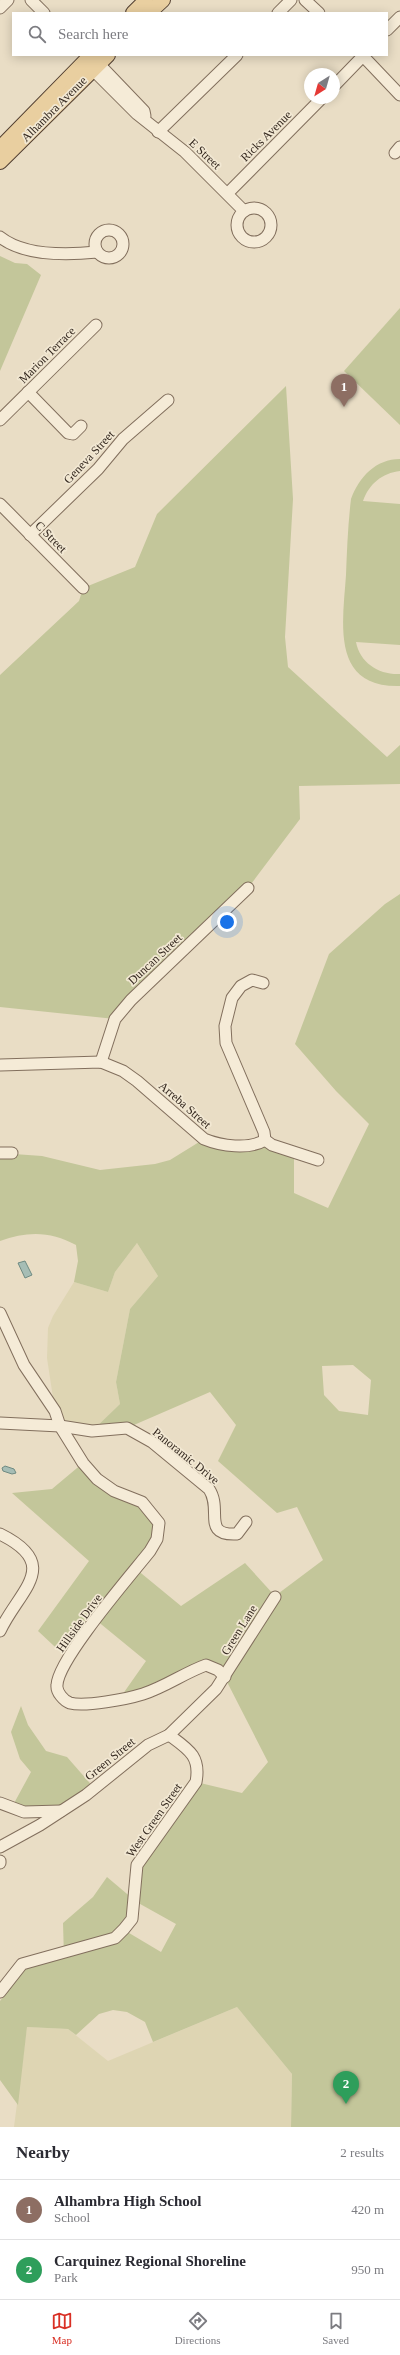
<!DOCTYPE html>
<style>
body{margin:0;font-family:"Times New Roman",serif;background:#f2f2f3;color:#2b2b33}
.compass{position:absolute;left:304px;top:68px;width:36px;height:36px;border-radius:50%;background:#fff;box-shadow:0 2px 10px #0003;rotate:217deg}
.you{position:absolute;left:227px;top:922px;width:14px;height:14px;margin:-10px;border:3px solid #fff;border-radius:50%;background:#1a73e8;box-shadow:0 0 0 6px #1a73e833}
.badge{display:grid;place-items:center;width:26px;height:26px;border-radius:50%;background:#d93025;color:#fff;font-size:13px;font-weight:700}
.pin{position:absolute;translate:-50% -33px;filter:drop-shadow(0 1px 2px #0008)}
.pin::after{content:'';position:absolute;top:21px;width:14px;height:12px;background:inherit;clip-path:polygon(0 0,100% 0,50% 100%)}
.list{margin:0;padding:0;list-style:none}
h2{display:flex;justify-content:space-between;align-items:center;height:52px;margin:0;padding:0 16px;font-size:17px}
h2 small{font-size:13px;font-weight:400;color:#7c7c81}
.list li{display:grid;grid-template-columns:26px 1fr auto;gap:12px;align-items:center;box-sizing:border-box;height:60px;padding:0 16px;border-top:1px solid #e1e1e2}
.list b{display:block;font-size:15px;white-space:nowrap}
.list p{margin:0;font-size:13px;white-space:nowrap;color:#7c7c81}
.list em{font-size:13px;font-style:normal;color:#7c7c81}
.icon{flex:none;width:22px;height:22px;fill:none;stroke:currentColor;stroke-width:2;stroke-linecap:round;stroke-linejoin:round}
.map{position:relative;flex:none;width:400px;height:2127px;overflow:hidden}
.search{position:absolute;background:#fff;box-shadow:0 2px 10px #0003;left:12px;right:12px;top:12px;height:44px;display:flex;align-items:center;gap:10px;box-sizing:border-box;padding:0 14px;border-radius:0px;color:#7c7c81;font-size:15px}
.sheet{height:172px;background:#fff}
nav{display:flex;justify-content:space-around;align-items:center;box-sizing:border-box;height:56px;border-top:1px solid #e1e1e2;background:#fff;font-size:11px;color:#7c7c81}
nav a{display:grid;justify-items:center;gap:2px}
nav .on{color:#d93025}
.map>svg:first-child{display:block}
</style>
<div class="map">
<svg width="400" height="2127" viewBox="0 0 400 2127">
<rect width="100%" height="100%" fill="#e9ddc5"/>
<g fill="#ded5b3">
<polygon points="137,1243 158,1276 130,1309 116,1382 120,1404 92,1431 60,1426 55,1411 47,1358 48,1328 53,1316 74,1282 108,1292 115,1272"/>
<polygon points="237,2007 292,2074 291,2127 14,2127 27,2027 68,2029 108,2061"/>
</g>
<g fill="#c3c69a" fill-rule="evenodd">
<polygon points="0,256 15,263 27,264 41,275 0,371"/>
<polygon points="400,308 400,425 344,371"/>
<polygon points="286,386 293,499 285,637 288,667 387,757 400,745 400,784 299,786 300,819 248,888 115,1019 0,1007 0,675 79,601 83,588 135,567 157,514"/>
<path d="M400,459V471C382,473 369,484 363,501L400,504V645L356,642C360,663 379,675 400,674V686C330,688 343,621 346,575C347,549 348,524 351,499C359,477 376,459 400,459Z"/>
<path d="M400,894V2127H291L292,2074L237,2007L153,2042L145,2022L127,2012L113,2010L99,2014L76,2035L68,2029L27,2027L18,2105L0,2080V2001L23,1970L64,1958L63,1923L93,1897L107,1877L133,1899L137,1865L196,1782L242,1793L268,1762L225,1678L211,1666L120,1698L146,1661L96,1620L68,1659L38,1631L89,1561L12,1493L52,1489L83,1463L130,1496L159,1523L136,1569L181,1606L245,1563L275,1596L323,1560L297,1507L277,1513L218,1461L236,1425L210,1392L127,1428L92,1431L120,1404L116,1382L130,1309L158,1276L137,1243L115,1272L108,1292L74,1282L78,1261L76,1245C51,1231 27,1231 0,1241V1153L42,1156L100,1170L155,1164L170,1160L204,1139L258,1144L294,1152V1193L328,1208L369,1124L336,1091L295,1044L329,954L385,904ZM353,1365L371,1380L368,1415L339,1411L324,1395L322,1366ZM133,1900L176,1924L161,1952L124,1930Z"/>
<polygon points="21,1706 28,1725 46,1751 67,1757 95,1789 62,1811 12,1807 31,1772 20,1759 11,1732"/>
</g>
<g fill="#a6bdb5" stroke="#6e8a82">
<polygon points="25,1261 32,1275 25,1278 18,1263"/>
<polygon points="5,1466 14,1469 16,1473 12,1474 3,1471 2,1468"/>
</g>
<g fill="none" stroke-linecap="round" stroke-linejoin="round">
<g stroke="#826f5d" stroke-width="13">
<g id="minor">
<polyline points="31,0 44,13"/>
<polyline points="305,0 319,13"/>
<polyline points="0,8 8,0"/>
<polyline points="278,13 291,0"/>
<polyline points="387,30 400,17"/>
<polyline points="362,55 400,95"/>
<polyline points="92,60 99,64 144,111 145,116"/>
<polyline points="90,63 93,70 137,114 185,152 244,211"/>
<polyline points="334,86 364,55"/>
<polyline points="158,132 237,55"/>
<polyline points="395,153 400,147"/>
<polyline points="228,193 322,98"/>
<circle cx="254" cy="225" r="17"/>
<circle cx="109" cy="244" r="14"/>
<path d="M0,237C24,256 68,255 97,252"/>
<polyline points="28,392 68,433 73,434 81,426"/>
<polyline points="0,420 96,325"/>
<polyline points="0,504 83,588"/>
<polyline points="30,535 98,469 123,439 168,400"/>
<polyline points="101,1062 115,1019 131,1000 248,888"/>
<path d="M0,1065L101,1062L123,1071L137,1081L204,1139C221,1146 249,1150 265,1140L264,1132L226,1043L225,1026L232,998L241,986L252,980L263,983"/>
<polyline points="265,1140 272,1145 318,1160"/>
<polyline points="0,1153 12,1153"/>
<path d="M0,1313L24,1365L55,1411L60,1426L83,1463L97,1479L114,1491L142,1502L159,1523L157,1539L150,1551C131,1575 58,1659 57,1685C56,1692 64,1701 70,1703C85,1707 127,1699 143,1694C165,1687 184,1673 206,1665L218,1670L225,1677"/>
<path d="M0,1423L60,1426L92,1431L127,1428L152,1442L209,1489C223,1510 201,1536 237,1534L246,1522"/>
<path d="M0,1534C63,1565 19,1590 0,1631"/>
<polyline points="0,1803 24,1812 61,1811"/>
<polyline points="0,1847 40,1825 86,1795 148,1745 169,1735 216,1689 275,1597"/>
<polyline points="0,1861 0,1863"/>
<path d="M0,1992L22,1964L115,1938L124,1929L132,1919L137,1865L196,1782C201,1756 188,1749 169,1735"/>
</g>
</g>
<g stroke="#513e30" stroke-width="16">
<g id="major">
<polyline points="133,13 146,0"/>
<polyline points="149,13 163,0"/>
<polyline points="0,148 91,55"/>
<polyline points="0,162 108,55"/>
</g>
</g>
<use href="#minor" stroke="#f5ebd7" stroke-width="11"/>
<use href="#major" stroke="#e9cfa0" stroke-width="14"/>
</g>
<g text-anchor="middle" dominant-baseline="central" stroke-width="3.5" stroke-linejoin="round" paint-order="stroke">
<g font-size="12" fill="#34281f" stroke="#f2e8d3">
<text transform="translate(54 109) rotate(-45)">Alhambra Avenue</text>
<text transform="translate(266 136) rotate(-45)">Ricks Avenue</text>
<text transform="translate(205 154) rotate(43)">E Street</text>
<text transform="translate(47 355) rotate(-45)">Marion Terrace</text>
<text transform="translate(89 457) rotate(-47)">Geneva Street</text>
<text transform="translate(51 537) rotate(45)">C Street</text>
<text transform="translate(155 959) rotate(-43)">Duncan Street</text>
<text transform="translate(185 1105) rotate(41)">Arreba Street</text>
<text transform="translate(186 1456) rotate(39)">Panoramic Drive</text>
<text transform="translate(79 1623) rotate(-54)">Hillside Drive</text>
<text transform="translate(239 1630) rotate(-58)">Green Lane</text>
<text transform="translate(110 1759) rotate(-39)">Green Street</text>
<text transform="translate(154 1820) rotate(-55)">West Green Street</text>
</g>
</g>
</svg>
<svg class="compass" viewBox="-18 -18 36 36"><path d="M0-13l5 13h-10z" fill="#e53935"/><path d="M0 13l5-13h-10z" fill="#7c7c81"/></svg>
<div class="you"></div>
<div class="pin badge" style="left:344px;top:407px;background:#8d6e63">1</div>
<div class="pin badge" style="left:346px;top:2104px;background:#2e9e5b">2</div>
<div class="search"><svg class="icon" aria-label="search" viewBox="0 0 24 24"><circle cx="10" cy="10" r="6"/><path d="M15 15l6 6"/></svg>Search here</div>
</div>
<section class="sheet">
<h2>Nearby<small>2 results</small></h2>
<ul class="list">
<li><span class="badge" style="background:#8d6e63">1</span><div><b>Alhambra High School</b><p>School</p></div><em>420 m</em></li>
<li><span class="badge" style="background:#2e9e5b">2</span><div><b>Carquinez Regional Shoreline</b><p>Park</p></div><em>950 m</em></li>
</ul>
</section>
<nav>
<a class="on"><svg class="icon" aria-label="map" viewBox="0 0 24 24"><path d="M3 6l6-2 6 2 6-2v14l-6 2-6-2-6 2zM9 4v14M15 6v14"/></svg>Map</a>
<a><svg class="icon" aria-label="directions" viewBox="0 0 24 24"><path d="M12 3l9 9-9 9-9-9zM9 14v-3h6M13 9l2 2-2 2"/></svg>Directions</a>
<a><svg class="icon" aria-label="saved" viewBox="0 0 24 24"><path d="M7 4h10v16l-5-4-5 4z"/></svg>Saved</a>
</nav>
